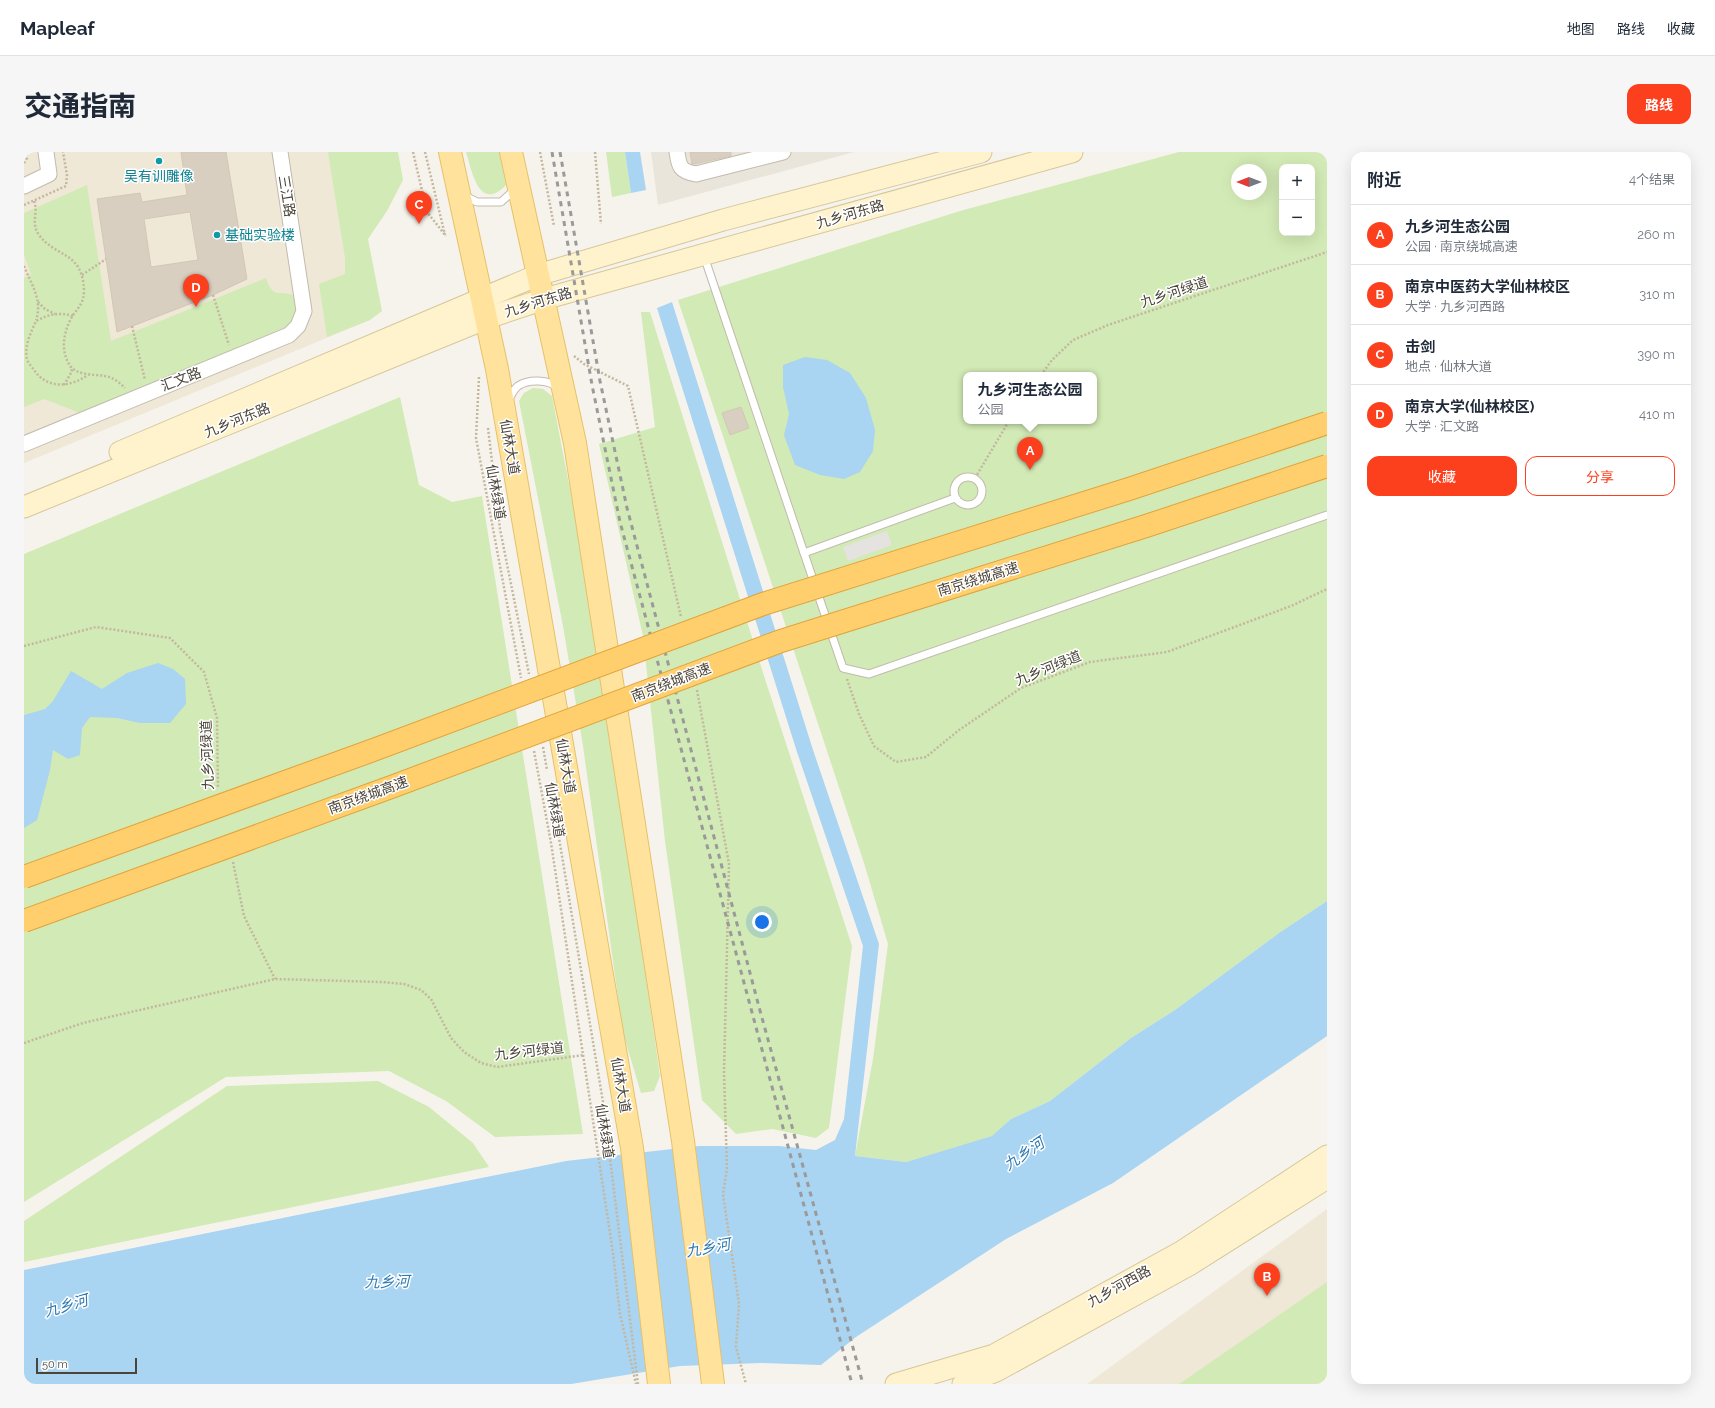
<!DOCTYPE html>
<html lang="zh">
<meta charset="utf-8">
<style>
body{margin:0;font-family:Raleway,"Noto Sans SC",sans-serif;background:#f6f6f7;color:#1f2937}
.controls{position:absolute;right:12px;top:12px;display:grid;overflow:hidden;border-radius:8px;box-shadow:0 4px 16px #0002}
.controls button{width:36px;height:36px;display:grid;place-items:center;padding:0;border:0;border-bottom:1px solid #e0e1e3;background:#fff;color:#1f2937;font:20px sans-serif}
.compass{position:absolute;left:1207px;top:12px;width:36px;height:36px;border-radius:50%;background:#fff;box-shadow:0 4px 16px #0002;rotate:270deg}
.scale{position:absolute;left:12px;bottom:10px;width:101px;box-sizing:border-box;padding-left:4px;border:2px solid #4b4439;border-top:0;font-size:11px;line-height:14px;white-space:nowrap;color:#4b4439;-webkit-text-stroke:3px #fff;paint-order:stroke}
.you{position:absolute;left:738px;top:770px;width:14px;height:14px;margin:-10px;border:3px solid #fff;border-radius:50%;background:#1a73e8;box-shadow:0 0 0 6px #1a73e833}
.badge{display:grid;place-items:center;width:26px;height:26px;border-radius:50%;background:#fc3f1d;color:#fff;font-size:13px;font-weight:700}
.pin{position:absolute;translate:-50% -33px;filter:drop-shadow(0 1px 2px #0008)}
.pin::after{content:'';position:absolute;top:21px;width:14px;height:12px;background:inherit;clip-path:polygon(0 0,100% 0,50% 100%)}
.popup{position:absolute;left:939px;top:220px;width:134px;height:52px;box-sizing:border-box;display:grid;place-content:center;border-radius:8px;background:#fff;filter:drop-shadow(0 1px 3px #0005);font-size:13px;white-space:nowrap;color:#747a83}
.popup b{font-size:15px;color:#1f2937}
.popup::after{content:'';position:absolute;left:50%;top:100%;margin-left:-8px;border:8px solid transparent;border-top-color:#fff}
.list{margin:0;padding:0;list-style:none}
h2{display:flex;justify-content:space-between;align-items:center;height:52px;margin:0;padding:0 16px;font-size:17px}
h2 small{font-size:13px;font-weight:400;color:#747a83}
.list li{display:grid;grid-template-columns:26px 1fr auto;gap:12px;align-items:center;box-sizing:border-box;height:60px;padding:0 16px;border-top:1px solid #e0e1e3}
.list b{display:block;font-size:15px;white-space:nowrap}
.list p{margin:0;font-size:13px;white-space:nowrap;color:#747a83}
.list em{font-size:13px;font-style:normal;color:#747a83}
.actions{display:flex;gap:8px;padding:12px 16px}
.actions a{flex:1;padding:9px 0;border:1px solid #fc3f1d;border-radius:12px;text-align:center;font-size:14px;color:#fc3f1d}
.actions .main{background:#fc3f1d;color:#fff}
.map{position:relative;flex:none;width:1303px;height:1232px;overflow:hidden;border-radius:12px}
header{display:flex;align-items:center;gap:24px;box-sizing:border-box;height:56px;padding:0 20px;background:#fff;border-bottom:1px solid #e0e1e3}
header strong{font-size:19px}
nav{display:flex;gap:22px;margin-inline-start:auto;font-size:14px}
.intro{display:flex;align-items:center;justify-content:space-between;box-sizing:border-box;height:96px;padding:0 24px}
h1{margin:0;font-size:28px}
.button{padding:10px 18px;border-radius:12px;background:#fc3f1d;color:#fff;font-size:14px;font-weight:700}
main{display:flex;gap:24px;padding:0 24px}
aside{flex:1;background:#fff;border-radius:12px;box-shadow:0 4px 16px #0002}
.map>svg:first-child{display:block}
</style>
<header>
<strong>Mapleaf</strong>
<nav><a>地图</a><a>路线</a><a>收藏</a></nav>
</header>
<div class="intro"><h1>交通指南</h1><a class="button">路线</a></div>
<main>
<div class="map">
<svg width="1303" height="1232" viewBox="0 0 1303 1232">
<rect width="100%" height="100%" fill="#f6f3ec"/>
<polygon fill="#eae5da" points="627,0 830,0 634,53"/>
<g fill="#efe8d6">
<polygon points="0,0 317,0 346,168 0,311"/>
<polygon points="1303,1057 1303,1232 1063,1232"/>
</g>
<g fill="#d2eab5" fill-rule="evenodd">
<polygon points="304,0 374,0 379,28 363,59 344,87 358,159 346,168 303,185 295,132 321,122 321,106"/>
<path d="M442,0H478L483,32C455,62 448,19 442,0Z"/>
<polygon points="582,0 601,0 607,41 588,45"/>
<path d="M1155,0H1303V749L1255,781L1151,858L1107,886L1026,949L987,967L969,984L882,1010L831,1004L849,907L864,792L840,711L654,148L936,59ZM1258,15H1288V81H1258ZM1213,18H1237V42H1213ZM942,223H1070V269H942Z"/>
<path d="M63,33L87,189L242,126C249,148 255,137 271,144C274,152 272,167 266,174C264,176 258,179 255,181L56,261L20,247L0,255V126L7,122L0,103V61Z"/>
<polygon points="617,160 626,160 741,527 828,794 805,976 792,986 748,977 712,982 678,948 641,689 619,484 575,292 631,275"/>
<polygon points="509,236 519,237 528,244 571,468 636,924 630,939 617,941 599,881 559,594 539,474 495,249 500,241"/>
<polygon points="376,245 395,333 428,350 458,344 559,982 471,985 422,949 365,919 202,925 0,1050 0,402"/>
<polygon points="354,929 405,955 449,991 465,1015 0,1110 0,1069 203,934"/>
<polygon points="1303,1130 1303,1232 1155,1232"/>
</g>
<polygon fill="#e5e3e0" points="863,379 868,393 824,409 819,395"/>
<g fill="#a9d4f2">
<polygon points="601,0 616,0 622,38 607,41"/>
<polygon points="648,150 789,598 855,792 831,1004 882,1010 968,984 987,967 1026,949 1107,886 1151,858 1255,781 1303,749 1303,884 1089,1031 982,1087 832,1185 797,1213 737,1211 656,1214 547,1232 0,1232 0,1118 542,1009 675,994 755,994 792,998 811,988 820,967 839,794 773,600 633,156"/>
<polygon points="781,205 803,208 826,221 842,246 851,278 849,299 836,320 820,327 796,323 771,313 760,283 765,262 759,235 759,213"/>
<polygon points="134,511 149,517 161,527 162,552 146,571 116,571 93,566 66,565 58,576 56,603 44,607 29,598 26,618 13,668 0,676 0,563 21,557 29,549 47,519 78,537 103,521"/>
</g>
<g fill="#d8cfc1" stroke="#d3c7b4" fill-rule="evenodd">
<path d="M157,0H202L223,127L189,143L93,180L73,47L116,41L118,50L163,43ZM166,60L174,108L127,115L120,67Z"/>
<polygon points="666,0 707,0 707,4 670,12 668,12"/>
<polygon points="717,255 725,276 706,283 698,261"/>
</g>
<g fill="none" stroke-linecap="round" stroke-linejoin="round">
<g stroke="#c2bbae" stroke-width="9">
<g id="lane">
<polyline points="441,44 453,50 477,50 487,41 489,35"/>
<polyline points="680,104 780,401 931,346"/>
<path d="M485,248C487,243 489,238 494,234C504,227 525,227 534,236"/>
<circle cx="944" cy="339" r="14"/>
<polyline points="780,401 819,516 845,522 1303,363"/>
</g>
</g>
<g stroke="#c2bbae" stroke-width="17">
<g id="street">
<path d="M653,0C655,15 656,19 672,22L759,0"/>
<polyline points="0,34 25,22 22,0"/>
<polyline points="0,292 265,183 274,174 280,159 256,0"/>
</g>
</g>
<g stroke="#d6c79b" stroke-width="23">
<g id="secondary">
<polyline points="96,300 514,123 699,68 957,0"/>
<polyline points="0,355 463,166 520,147 1048,0"/>
<polyline points="872,1232 970,1203 1157,1100 1303,1004"/>
<polyline points="939,1232 972,1219 1165,1113 1303,1026"/>
</g>
</g>
<g stroke="#e6c16a" stroke-width="24">
<g id="primary">
<polyline points="426,0 473,217 608,996 635,1232"/>
<polyline points="487,0 551,291 659,989 689,1232"/>
</g>
</g>
<g stroke="#c4b79f" stroke-width="2.5" stroke-dasharray="2 2" stroke-linecap="butt">
<polyline points="389,0 403,60 422,84"/>
<polyline points="401,0 421,83"/>
<polyline points="516,0 530,74"/>
<polyline points="571,0 577,72"/>
<polyline points="0,11 3,6 2,0"/>
<path d="M10,49C15,62 6,70 15,83C32,106 59,99 60,139C60,150 55,155 49,163C40,178 36,197 45,212C52,224 69,222 81,224C89,225 96,231 101,236"/>
<polyline points="0,53 42,34 43,23 39,0"/>
<path d="M0,114C7,132 19,148 12,168"/>
<polyline points="58,123 82,107"/>
<polyline points="189,143 205,193"/>
<polyline points="14,150 21,157 31,162"/>
<path d="M49,164C35,160 25,162 12,169C7,180 0,194 3,207C4,211 8,215 10,218C24,238 46,235 64,223"/>
<polyline points="108,174 121,228"/>
<polyline points="550,204 560,212 604,234 657,465"/>
<polyline points="1017,223 1028,208 1049,188 1084,173 1303,100"/>
<polyline points="455,225 452,286 497,526"/>
<polyline points="40,233 48,219 46,215"/>
<polyline points="464,276 476,377 505,522"/>
<polyline points="951,326 985,269"/>
<polyline points="0,494 72,475 146,486 180,520 193,566 194,636"/>
<polyline points="823,527 835,562 850,594 872,610 902,605 935,578 997,536 1066,510 1143,500 1267,454 1303,437"/>
<polyline points="673,538 705,712 700,921 703,1017 699,1042 715,1152 712,1195 722,1232"/>
<polyline points="519,595 523,618"/>
<polyline points="510,599 527,691 589,1101 596,1162 612,1232"/>
<polyline points="534,680 579,950 614,1232"/>
<polyline points="209,710 220,764 251,827"/>
<polyline points="0,891 59,871 251,827 358,830 380,832 397,838 407,847 427,886 440,900 457,911 473,915 560,903"/>
</g>
<use href="#lane" stroke="#fff" stroke-width="7"/>
<use href="#street" stroke="#fff" stroke-width="15"/>
<use href="#secondary" stroke="#fff3cd" stroke-width="21"/>
<use href="#primary" stroke="#ffe39c" stroke-width="22"/>
<g stroke="#9a9a9a" stroke-width="3" stroke-dasharray="5 5" stroke-linecap="butt">
<polyline points="528,0 568,233 596,370 828,1232"/>
<polyline points="536,0 576,229 603,356 735,855 839,1232"/>
</g>
<g stroke="#e0a43c" stroke-width="24" stroke-linecap="butt">
<g id="highway-bridge">
<polyline points="0,725 352,597 739,452 1105,337 1303,271"/>
<polyline points="0,769 370,634 757,489 1122,374 1303,314"/>
</g>
</g>
<use href="#highway-bridge" stroke="#ffcf6e" stroke-width="22"/>
</g>
<g fill="#0f9aa8" stroke="#fff" stroke-width="1.5">
<circle cx="135" cy="9" r="4"/>
<circle cx="193" cy="83" r="4"/>
</g>
<g text-anchor="middle" dominant-baseline="central" stroke-width="3" stroke-linejoin="round" paint-order="stroke">
<g font-size="14" fill="#0d838f" stroke="#fff">
<text x="135" y="24">吴有训雕像</text>
<text x="201" y="83" text-anchor="start">基础实验楼</text>
</g>
<g font-size="14" fill="#4b4439" stroke="#fff">
<text transform="translate(263 44) rotate(81)">三江路</text>
<text transform="translate(826 62) rotate(-16)">九乡河东路</text>
<text transform="translate(1150 140) rotate(-18)">九乡河绿道</text>
<text transform="translate(514 150) rotate(-17)">九乡河东路</text>
<text transform="translate(157 227) rotate(-21)">汇文路</text>
<text transform="translate(213 268) rotate(-22)">九乡河东路</text>
<text transform="translate(486 295) rotate(80)">仙林大道</text>
<text transform="translate(472 340) rotate(80)">仙林绿道</text>
<text transform="translate(954 427) rotate(-17)">南京绕城高速</text>
<text transform="translate(1024 516) rotate(-22)">九乡河绿道</text>
<text transform="translate(647 530) rotate(-21)">南京绕城高速</text>
<text transform="translate(183 603) rotate(-92)">九乡河绿道</text>
<text transform="translate(542 614) rotate(80)">仙林大道</text>
<text transform="translate(344 643) rotate(-20)">南京绕城高速</text>
<text transform="translate(531 658) rotate(80)">仙林绿道</text>
<text transform="translate(505 899) rotate(-6)">九乡河绿道</text>
<text transform="translate(597 933) rotate(80)">仙林大道</text>
<text transform="translate(581 979) rotate(81)">仙林绿道</text>
<text transform="translate(1095 1134) rotate(-29)">九乡河西路</text>
</g>
<g font-size="15" font-style="italic" fill="#2e7ab2" stroke="#fff">
<text transform="translate(1000 1002) rotate(-34)">九乡河</text>
<text transform="translate(684 1096) rotate(-10)">九乡河</text>
<text transform="translate(363 1130) rotate(-1)">九乡河</text>
<text transform="translate(42 1154) rotate(-16)">九乡河</text>
</g>
</g>
</svg>
<div class="controls">
<button>+</button>
<button>−</button>
</div>
<svg class="compass" viewBox="-18 -18 36 36"><path d="M0-13l5 13h-10z" fill="#e53935"/><path d="M0 13l5-13h-10z" fill="#747a83"/></svg>
<div class="scale">50 m</div>
<div class="you"></div>
<div class="pin badge" style="left:1006px;top:318px">A</div>
<div class="popup"><b>九乡河生态公园</b>公园</div>
<div class="pin badge" style="left:1243px;top:1144px">B</div>
<div class="pin badge" style="left:395px;top:72px">C</div>
<div class="pin badge" style="left:172px;top:155px">D</div>
</div>
<aside>
<h2>附近<small>4个结果</small></h2>
<ul class="list">
<li><span class="badge">A</span><div><b>九乡河生态公园</b><p>公园 · 南京绕城高速</p></div><em>260 m</em></li>
<li><span class="badge">B</span><div><b>南京中医药大学仙林校区</b><p>大学 · 九乡河西路</p></div><em>310 m</em></li>
<li><span class="badge">C</span><div><b>击剑</b><p>地点 · 仙林大道</p></div><em>390 m</em></li>
<li><span class="badge">D</span><div><b>南京大学(仙林校区)</b><p>大学 · 汇文路</p></div><em>410 m</em></li>
</ul>
<div class="actions"><a class="main">收藏</a><a>分享</a></div>
</aside>
</main>
